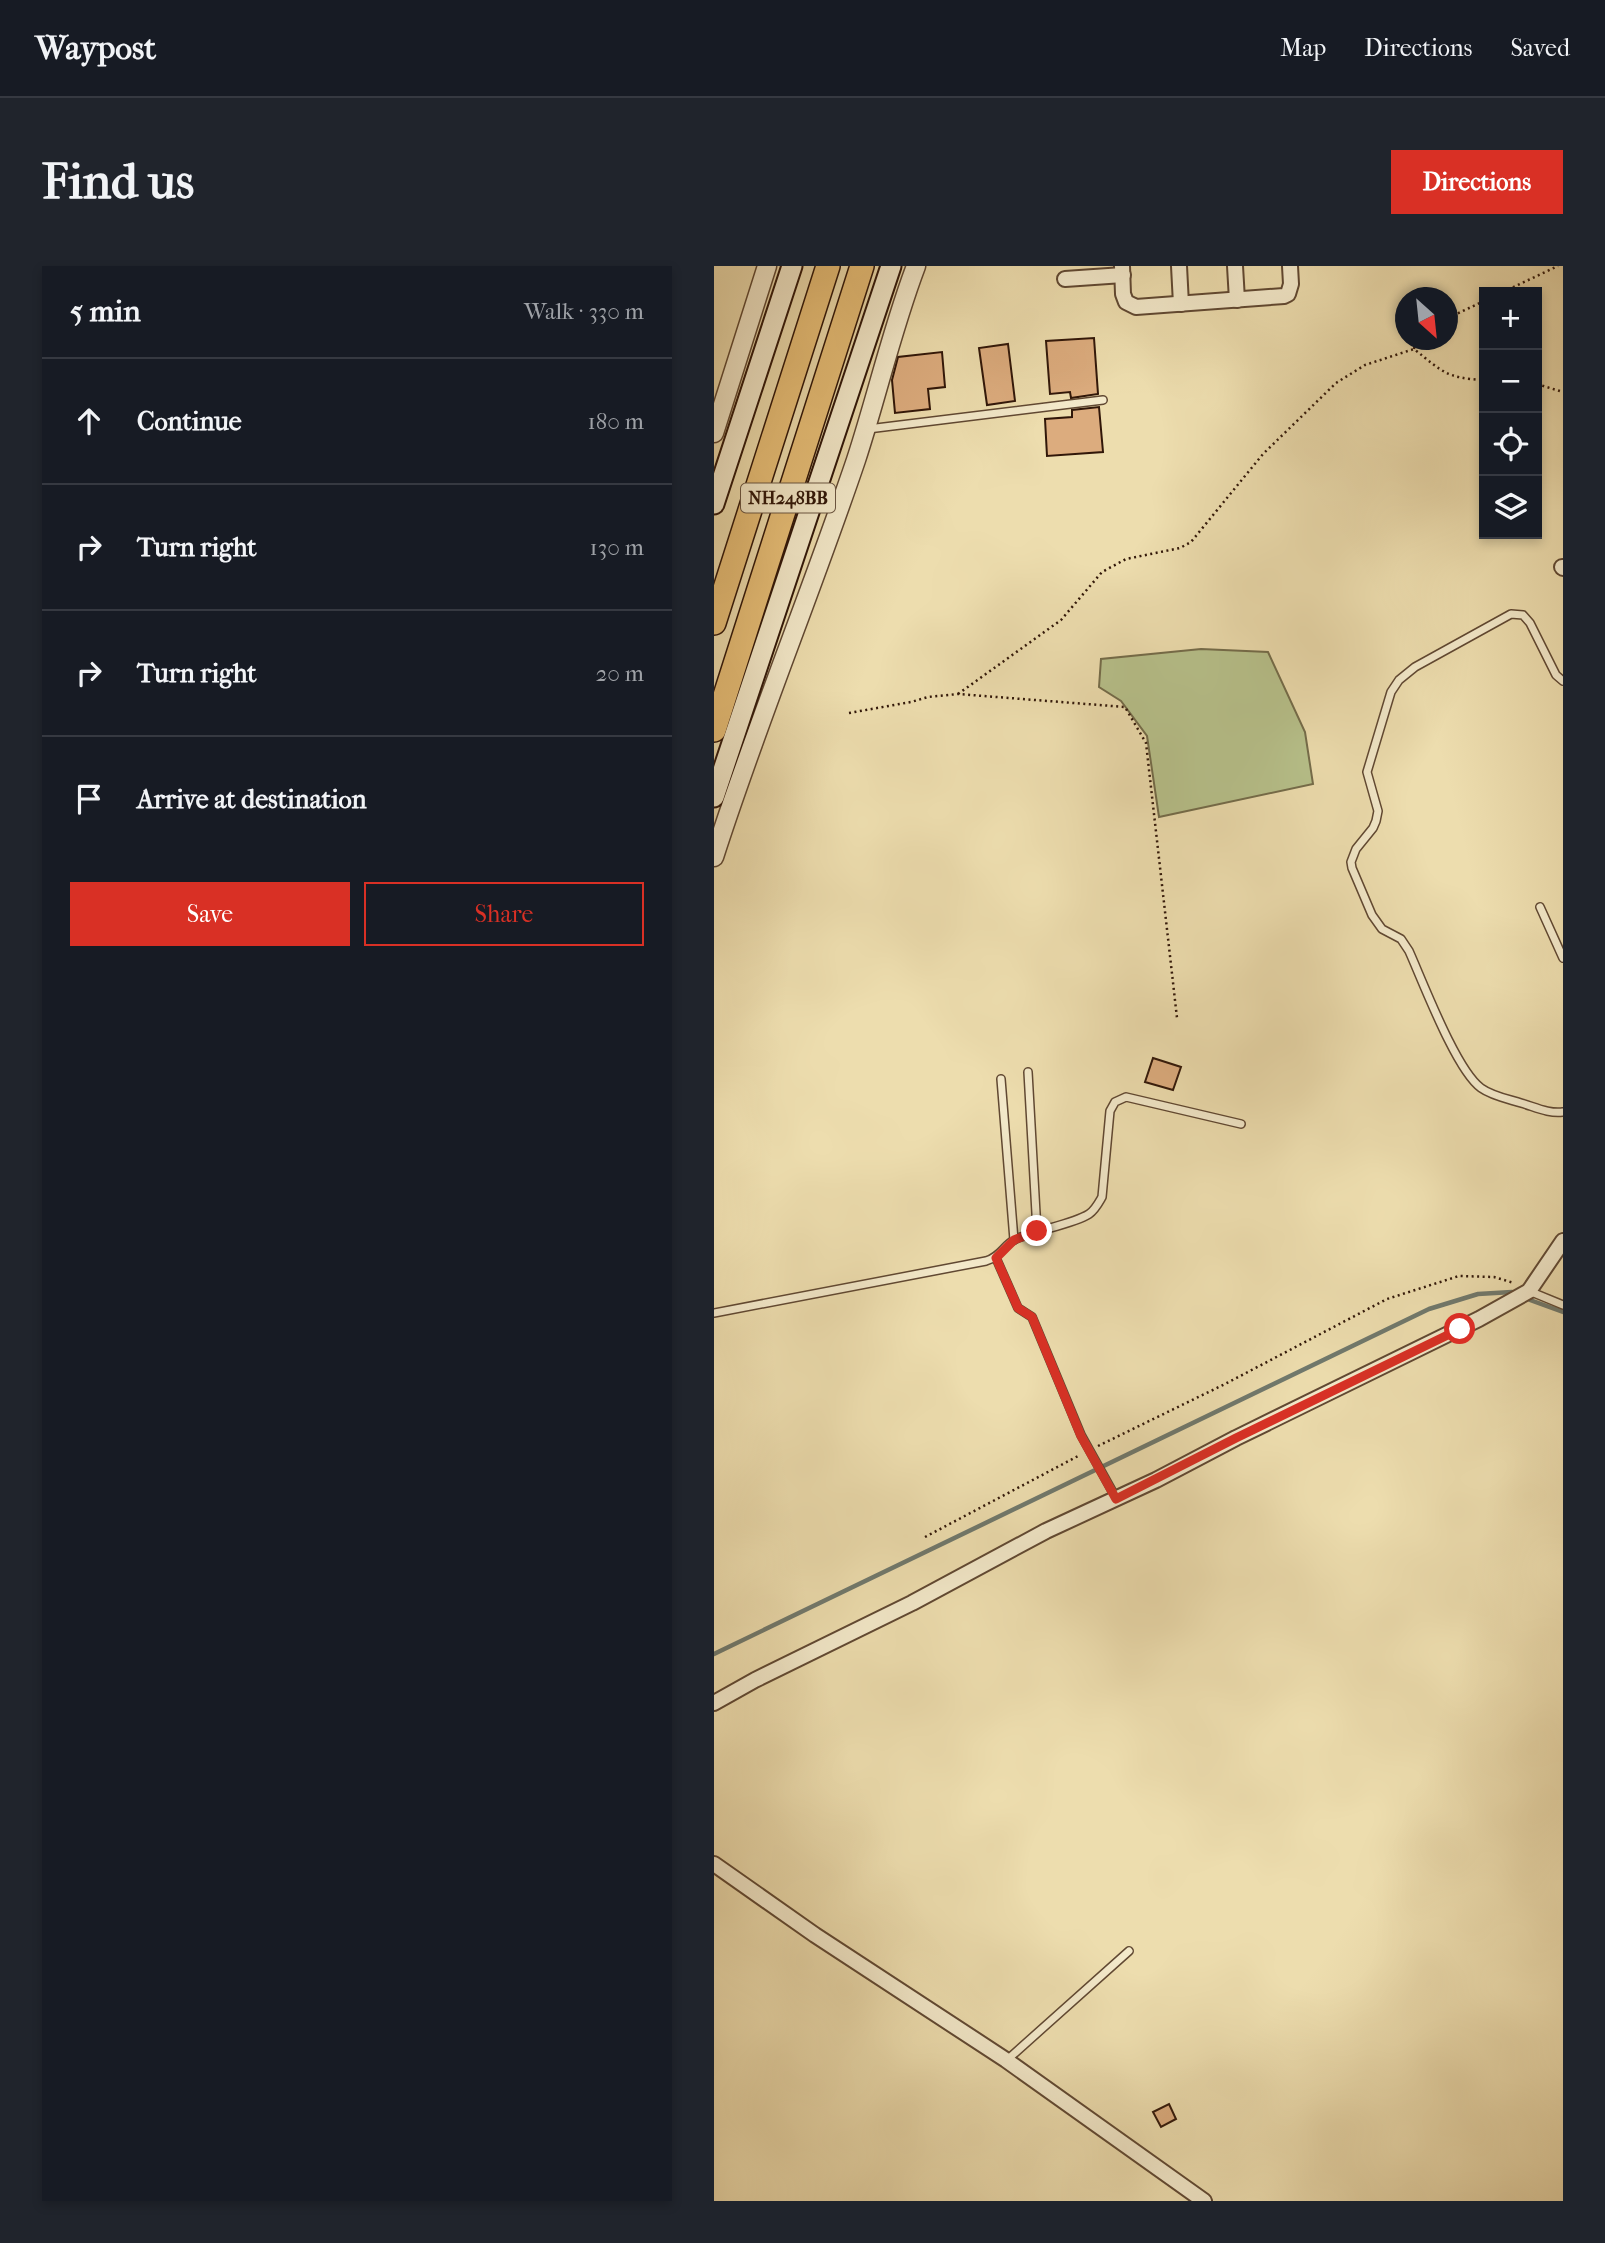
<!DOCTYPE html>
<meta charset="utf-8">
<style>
body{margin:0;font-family:"IM FELL French Canon",serif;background:#20242c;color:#f1f3f6}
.controls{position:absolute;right:21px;top:21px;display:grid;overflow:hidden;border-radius:0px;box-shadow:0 4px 10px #0003}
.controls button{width:63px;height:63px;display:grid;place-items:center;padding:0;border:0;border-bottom:2px solid #363941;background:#171b24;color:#f1f3f6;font:35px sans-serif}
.compass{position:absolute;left:681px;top:21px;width:63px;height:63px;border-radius:50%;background:#171b24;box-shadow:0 4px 10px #0003;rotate:153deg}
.stop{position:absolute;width:21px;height:21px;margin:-16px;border:5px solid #d93025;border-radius:50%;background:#fff}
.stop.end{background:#d93025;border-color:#fff;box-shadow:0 2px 7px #0008}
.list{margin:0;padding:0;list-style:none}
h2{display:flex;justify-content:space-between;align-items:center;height:91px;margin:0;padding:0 28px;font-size:30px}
h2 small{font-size:23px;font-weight:400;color:#9ea1a6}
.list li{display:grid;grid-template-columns:46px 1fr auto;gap:21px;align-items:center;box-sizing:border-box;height:126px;padding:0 28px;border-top:2px solid #363941}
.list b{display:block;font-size:26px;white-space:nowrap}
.list em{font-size:23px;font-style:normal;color:#9ea1a6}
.actions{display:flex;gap:14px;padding:21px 28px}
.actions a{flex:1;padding:16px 0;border:2px solid #d93025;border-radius:0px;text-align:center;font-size:24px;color:#d93025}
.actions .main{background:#d93025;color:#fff}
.icon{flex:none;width:38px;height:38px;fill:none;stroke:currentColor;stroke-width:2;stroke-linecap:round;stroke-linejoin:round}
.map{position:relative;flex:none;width:849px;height:1935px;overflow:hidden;border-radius:0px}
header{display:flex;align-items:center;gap:42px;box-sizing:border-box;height:98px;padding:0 35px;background:#171b24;border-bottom:2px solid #363941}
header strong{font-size:33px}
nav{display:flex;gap:38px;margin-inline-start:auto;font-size:24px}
.intro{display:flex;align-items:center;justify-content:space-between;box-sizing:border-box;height:168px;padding:0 42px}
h1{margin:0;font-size:49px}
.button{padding:18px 32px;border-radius:0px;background:#d93025;color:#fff;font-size:24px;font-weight:700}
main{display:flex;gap:42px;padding:0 42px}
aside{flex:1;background:#171b24;border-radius:0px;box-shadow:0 4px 10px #0003}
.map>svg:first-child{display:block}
</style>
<header>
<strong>Waypost</strong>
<nav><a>Map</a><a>Directions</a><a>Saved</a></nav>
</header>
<div class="intro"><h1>Find us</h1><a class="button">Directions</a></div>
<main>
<aside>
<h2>5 min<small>Walk · 330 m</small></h2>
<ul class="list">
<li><svg class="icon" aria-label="ahead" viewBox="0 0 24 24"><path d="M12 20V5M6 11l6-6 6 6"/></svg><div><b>Continue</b></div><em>180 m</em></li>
<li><svg class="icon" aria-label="right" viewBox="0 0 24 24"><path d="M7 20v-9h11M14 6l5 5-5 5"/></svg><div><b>Turn right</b></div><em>130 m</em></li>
<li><svg class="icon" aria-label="right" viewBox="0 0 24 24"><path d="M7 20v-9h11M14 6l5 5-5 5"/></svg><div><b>Turn right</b></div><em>20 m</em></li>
<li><svg class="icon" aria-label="arrive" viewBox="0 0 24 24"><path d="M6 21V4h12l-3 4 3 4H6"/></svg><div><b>Arrive at destination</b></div></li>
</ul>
<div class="actions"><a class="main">Save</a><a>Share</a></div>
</aside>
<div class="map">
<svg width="849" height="1935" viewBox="0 0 849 1935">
<rect width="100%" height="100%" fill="#edddae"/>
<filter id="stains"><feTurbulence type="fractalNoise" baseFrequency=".00286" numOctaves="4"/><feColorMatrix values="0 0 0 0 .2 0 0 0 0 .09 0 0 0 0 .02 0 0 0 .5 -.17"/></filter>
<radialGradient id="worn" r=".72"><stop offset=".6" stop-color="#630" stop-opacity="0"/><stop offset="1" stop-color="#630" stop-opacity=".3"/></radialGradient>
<polygon fill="#b7c18b" stroke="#746c4a" stroke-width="2" points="487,383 554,386 591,466 599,518 445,551 433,470 407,435 385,421 387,393"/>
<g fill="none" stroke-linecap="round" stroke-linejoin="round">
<g stroke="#70796d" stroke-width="4.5">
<polyline points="816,1034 849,1046"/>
<polyline points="0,1388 715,1043 764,1028 798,1026"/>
</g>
</g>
<g fill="#dcac7e" stroke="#311709" stroke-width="2">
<polygon points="380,72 384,128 357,132 356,126 336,128 332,75"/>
<polygon points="294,78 301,135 273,139 265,82"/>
<polygon points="228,86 231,121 214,123 216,143 181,147 178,114 184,91"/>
<polygon points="385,141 389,186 333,190 331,153 358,151 358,144"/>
<polygon points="439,792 467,801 459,824 431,816"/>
<polygon points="455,1838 462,1853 447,1861 439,1846"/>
</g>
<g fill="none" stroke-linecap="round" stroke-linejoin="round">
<g stroke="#604832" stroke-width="10">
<g id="service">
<polyline points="154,163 389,134"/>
<path d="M849,415L842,409L816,357L809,349L797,348L701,401L685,414L677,426L653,506L664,545L662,555L659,562L642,583L637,596L638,602L658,649L668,663L687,673L695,685C709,716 742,804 767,822C778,830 794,833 807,837C821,841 835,848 849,846"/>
<polyline points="826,641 849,692"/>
<polyline points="314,806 323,965"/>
<polyline points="287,813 300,974"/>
<polyline points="282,992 304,1042 318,1051 367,1169 402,1232"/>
<polyline points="815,1025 849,1039"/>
<path d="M0,1047L272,995C288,990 289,979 302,973C322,964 360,958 375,948C381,944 384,938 388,931L396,845L401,836L412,831L527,858"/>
<polyline points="293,1794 415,1685"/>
</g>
</g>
<g stroke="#604832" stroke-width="18">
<g id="minor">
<polyline points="408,0 409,28 412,36 422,41 570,30 574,28 577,18 576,0"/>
<polyline points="465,0 467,38"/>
<polyline points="521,0 523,34"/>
<polyline points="351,13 409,9"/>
<polyline points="848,301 849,302"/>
<polyline points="0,1437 41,1414 198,1337 332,1265 442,1214 522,1172 765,1053 815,1025 849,975"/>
<polyline points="0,1598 101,1669 292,1794 490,1935"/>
</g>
</g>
<g stroke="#604832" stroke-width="21">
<g id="tertiary">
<polyline points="0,167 53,0"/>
<path d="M0,591C43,457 97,327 142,194C163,130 178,63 202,0"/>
</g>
</g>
<g stroke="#311709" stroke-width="23">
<g id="secondary">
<polyline points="0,238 78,0"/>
<polyline points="0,531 177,0"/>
</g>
</g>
<g stroke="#311709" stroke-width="26">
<g id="trunk">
<polyline points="0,357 114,0"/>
<polyline points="0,464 148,0"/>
</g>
</g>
<g stroke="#311709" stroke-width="2.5" stroke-dasharray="2 3.5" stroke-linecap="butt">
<polyline points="789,26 844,0"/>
<polyline points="734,52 770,35"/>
<polyline points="700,83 702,74"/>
<polyline points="823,118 849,126"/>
<path d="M244,428L347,354L388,306L412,293L466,282L477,276L549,188L622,117L651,99L700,83C729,106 732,112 770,114"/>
<polyline points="135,447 197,436 214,431 244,428 411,441 432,477 463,752"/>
<polyline points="384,1180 511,1118 673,1033 745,1010 780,1011 800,1017"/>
<polyline points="211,1271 366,1189"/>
</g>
<use href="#service" stroke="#f3e9ca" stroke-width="7"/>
<use href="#minor" stroke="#f3e9ca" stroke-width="14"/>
<use href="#tertiary" stroke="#f3e9ca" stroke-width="18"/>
<use href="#secondary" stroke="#f3e9ca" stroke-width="19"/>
<use href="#trunk" stroke="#e6be77" stroke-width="23"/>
</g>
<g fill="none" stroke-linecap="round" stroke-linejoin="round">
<polyline stroke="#d93025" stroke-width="9" points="323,965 300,974 282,992 304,1042 318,1051 367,1170 402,1233 522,1172 746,1063"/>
</g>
<g text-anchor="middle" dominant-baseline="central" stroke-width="6" stroke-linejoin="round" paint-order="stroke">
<rect fill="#f3e9ca" stroke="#6b5643" stroke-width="2" x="27" y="217.5" width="94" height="29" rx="5"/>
<g font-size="18" font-weight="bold" fill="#311709">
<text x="74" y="232">NH248BB</text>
</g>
</g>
<rect width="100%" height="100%" filter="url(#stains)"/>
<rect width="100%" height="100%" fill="url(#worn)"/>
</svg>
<div class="controls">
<button>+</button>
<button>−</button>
<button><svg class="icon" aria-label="locate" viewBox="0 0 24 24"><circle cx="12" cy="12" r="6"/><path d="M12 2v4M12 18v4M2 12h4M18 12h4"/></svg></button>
<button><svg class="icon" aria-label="layers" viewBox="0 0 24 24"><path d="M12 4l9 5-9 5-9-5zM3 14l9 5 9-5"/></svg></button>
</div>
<svg class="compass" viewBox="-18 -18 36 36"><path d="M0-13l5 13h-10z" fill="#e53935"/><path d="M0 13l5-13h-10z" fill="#9ea1a6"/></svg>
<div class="stop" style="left:746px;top:1063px"></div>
<div class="stop end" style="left:323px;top:965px"></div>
</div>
</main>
